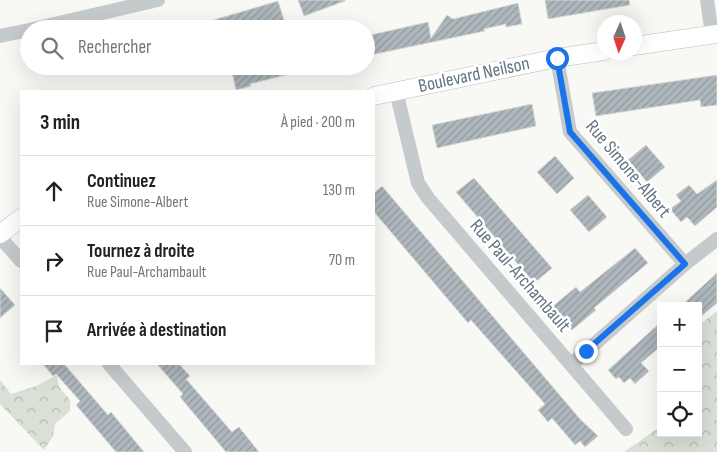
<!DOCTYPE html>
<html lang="fr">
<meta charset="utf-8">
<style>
body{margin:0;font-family:"Sofia Sans Condensed",sans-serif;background:#f6f6f6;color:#222}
.controls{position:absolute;right:15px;bottom:15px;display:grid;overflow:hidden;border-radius:0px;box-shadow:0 5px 20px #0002}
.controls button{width:45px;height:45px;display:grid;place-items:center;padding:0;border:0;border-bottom:1px solid #e0e0e0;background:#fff;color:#222;font:25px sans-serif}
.compass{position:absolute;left:597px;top:15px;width:45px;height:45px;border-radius:50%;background:#fff;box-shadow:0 5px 20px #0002;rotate:183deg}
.stop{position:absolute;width:15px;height:15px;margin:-11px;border:4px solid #1a73e8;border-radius:50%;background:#fff}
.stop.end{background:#1a73e8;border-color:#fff;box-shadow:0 1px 5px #0008}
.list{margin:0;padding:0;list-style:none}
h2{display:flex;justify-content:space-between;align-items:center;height:65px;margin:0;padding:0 20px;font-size:21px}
h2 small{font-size:16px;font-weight:400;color:#767676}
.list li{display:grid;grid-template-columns:32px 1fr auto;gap:15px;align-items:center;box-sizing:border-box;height:70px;padding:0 20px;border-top:1px solid #e0e0e0}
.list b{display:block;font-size:19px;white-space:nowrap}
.list p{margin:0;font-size:16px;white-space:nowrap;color:#767676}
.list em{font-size:16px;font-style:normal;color:#767676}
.icon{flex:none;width:28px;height:28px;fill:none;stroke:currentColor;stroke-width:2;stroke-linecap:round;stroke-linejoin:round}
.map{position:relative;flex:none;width:717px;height:452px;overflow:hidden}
.search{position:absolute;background:#fff;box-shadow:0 5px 20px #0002;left:20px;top:20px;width:355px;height:55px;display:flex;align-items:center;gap:12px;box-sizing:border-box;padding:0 18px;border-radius:28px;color:#767676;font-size:19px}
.panel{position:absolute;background:#fff;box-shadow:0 5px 20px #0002;left:20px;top:90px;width:355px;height:275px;border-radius:0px}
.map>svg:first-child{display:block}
</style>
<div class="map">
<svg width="717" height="452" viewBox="0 0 717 452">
<defs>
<pattern id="forest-crowns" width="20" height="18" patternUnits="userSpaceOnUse" patternTransform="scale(1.25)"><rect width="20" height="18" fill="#dae0d5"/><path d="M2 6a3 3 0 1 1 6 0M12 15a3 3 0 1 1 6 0" fill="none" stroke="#b4bab2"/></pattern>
<pattern id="building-hatch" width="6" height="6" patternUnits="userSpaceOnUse" patternTransform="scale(1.25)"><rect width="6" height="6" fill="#aeb7bc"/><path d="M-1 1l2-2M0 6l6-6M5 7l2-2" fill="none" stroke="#91999e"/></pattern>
</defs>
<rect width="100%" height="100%" fill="#f8f8f5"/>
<g fill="url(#forest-crowns)">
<polygon points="717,311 717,452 624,452 661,426 661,433 698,433 698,326"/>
<polygon points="57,375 59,387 70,400 70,411 55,424 53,436 44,450 0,404 0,380 11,394 36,386"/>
</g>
<g fill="url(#building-hatch)" stroke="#d9d9d7">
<polygon points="298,0 345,0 345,1 304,16"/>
<polygon points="545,0 629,0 630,5 548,19"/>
<polygon points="278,1 284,20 258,29 193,29 193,26"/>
<polygon points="518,3 522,24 506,27 506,24 484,29 485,31 366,56 366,36 428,22 431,38 447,15 453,19"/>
<polygon points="239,66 305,66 305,70 250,84 251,86 236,90 232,72 240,70"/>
<polygon points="717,75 717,105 701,107 700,100 596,116 592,93"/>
<polygon points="532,104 536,126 437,148 432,125"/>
<polygon points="646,145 665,167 647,182 628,160"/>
<polygon points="555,156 574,178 557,194 537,172"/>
<polygon points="474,178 552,268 534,283 456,192"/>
<polygon points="717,180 717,207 695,226 687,217 681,222 670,209 681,201 676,195 689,185 697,194"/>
<polygon points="382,186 580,419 598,436 585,447 580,441 575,445 552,418 548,422 538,410 545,404 471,320 468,323 374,212 374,193"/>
<polygon points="588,195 607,217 589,232 570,210"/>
<polygon points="635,248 648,263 594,308 596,310 572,330 552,307 576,287 580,292"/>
<polygon points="717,273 717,303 698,319 698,306 681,306"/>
<polygon points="0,288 15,305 0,318"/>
<polygon points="661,322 661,346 641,363 649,371 635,384 630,378 624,383 619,377 616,379 608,370"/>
<polygon points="43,364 67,364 65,365 108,415 111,412 144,452 116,452 76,405 80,401 56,374 53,376"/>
<polygon points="157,364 179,364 190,376 186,379 232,432 239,427 259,452 226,452 180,397 183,394"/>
</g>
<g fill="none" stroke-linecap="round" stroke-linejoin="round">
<g stroke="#b8bdc0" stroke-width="19">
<g id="major">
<polyline points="634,46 717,34"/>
<polyline points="374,96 557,58 604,51"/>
<polyline points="0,234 21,218"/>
</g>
</g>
<g stroke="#c5cacd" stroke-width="14">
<polyline points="707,0 712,34"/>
<polyline points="33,29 158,0"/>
<polyline points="0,36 29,30"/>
<polyline points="557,58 570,132 685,264"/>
<polyline points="396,91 418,183 428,198 626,429"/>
<polyline points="0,237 21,261"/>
<polyline points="109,364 185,452"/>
<polyline points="572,364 685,264 717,239"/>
</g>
<use href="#major" stroke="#fff" stroke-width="18"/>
</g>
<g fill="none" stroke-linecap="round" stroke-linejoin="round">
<polyline stroke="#1a73e8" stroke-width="6" points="557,58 570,132 685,264 586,351"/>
</g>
<g text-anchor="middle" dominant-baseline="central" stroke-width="5" stroke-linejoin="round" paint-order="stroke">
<g font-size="19" fill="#617582" stroke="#fff">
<text transform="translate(474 75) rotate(-12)">Boulevard Neilson</text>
<text transform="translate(628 169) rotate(50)">Rue Simone-Albert</text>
<text transform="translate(520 276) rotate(49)">Rue Paul-Archambault</text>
</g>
</g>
</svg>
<div class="controls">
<button>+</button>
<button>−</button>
<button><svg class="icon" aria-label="locate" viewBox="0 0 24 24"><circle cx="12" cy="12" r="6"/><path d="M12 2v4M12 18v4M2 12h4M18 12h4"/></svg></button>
</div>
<svg class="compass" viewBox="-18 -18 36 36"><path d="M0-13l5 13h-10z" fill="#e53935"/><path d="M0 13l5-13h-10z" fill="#767676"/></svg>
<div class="stop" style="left:557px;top:58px"></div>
<div class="stop end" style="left:586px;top:351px"></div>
<div class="search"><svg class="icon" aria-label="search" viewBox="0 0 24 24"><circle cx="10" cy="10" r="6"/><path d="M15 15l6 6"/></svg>Rechercher</div>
<section class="panel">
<h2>3 min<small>À pied · 200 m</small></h2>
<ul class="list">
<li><svg class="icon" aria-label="ahead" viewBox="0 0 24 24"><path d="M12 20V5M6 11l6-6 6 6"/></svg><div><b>Continuez</b><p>Rue Simone-Albert</p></div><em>130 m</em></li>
<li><svg class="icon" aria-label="right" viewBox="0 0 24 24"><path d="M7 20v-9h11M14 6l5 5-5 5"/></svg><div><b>Tournez à droite</b><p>Rue Paul-Archambault</p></div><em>70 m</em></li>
<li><svg class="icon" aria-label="arrive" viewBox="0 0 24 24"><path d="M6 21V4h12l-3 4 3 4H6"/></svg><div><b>Arrivée à destination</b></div></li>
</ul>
</section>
</div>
